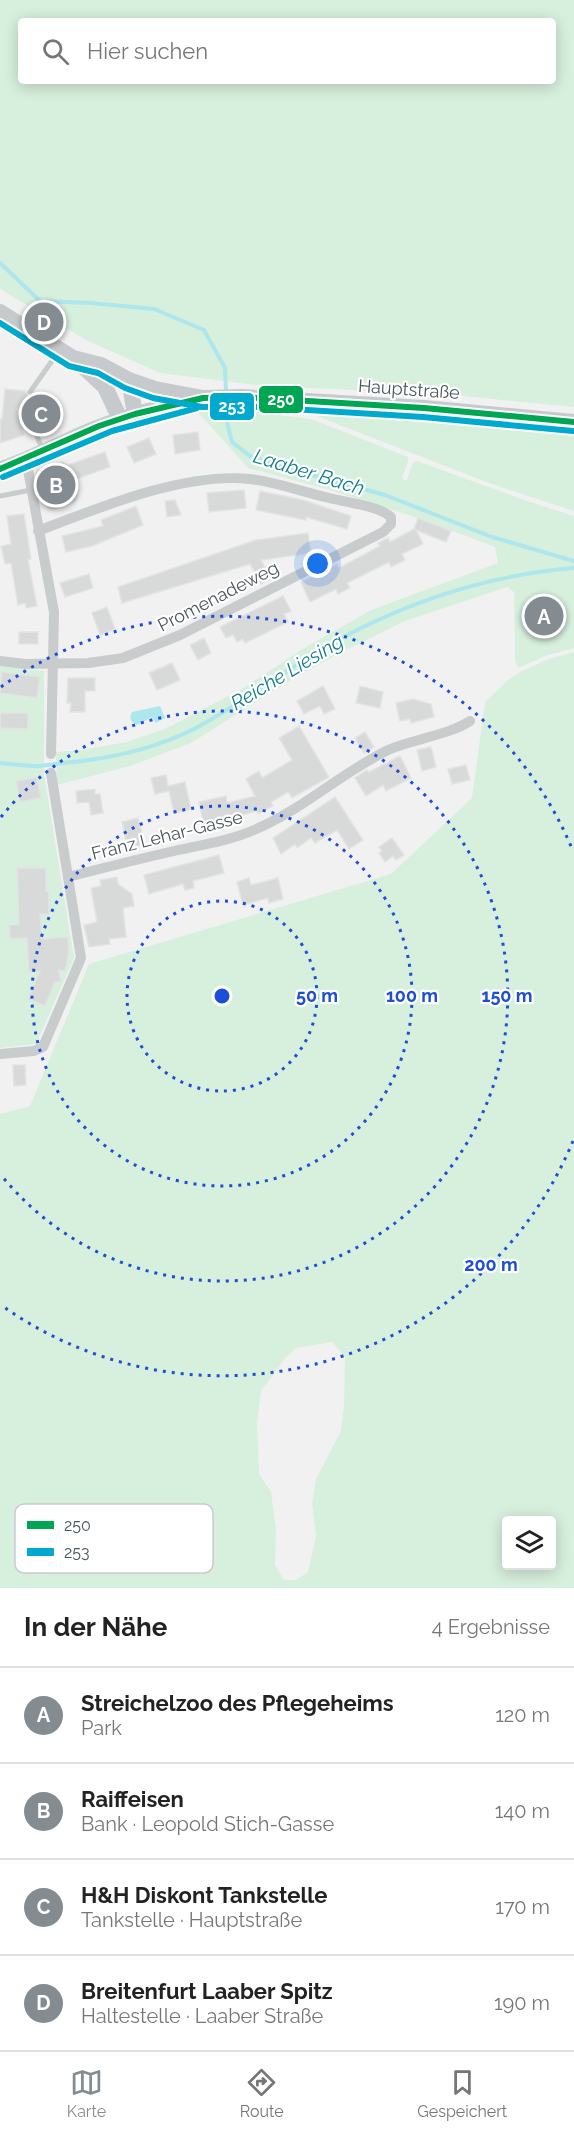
<!DOCTYPE html>
<html lang="de">
<meta charset="utf-8">
<style>
body{margin:0;font-family:Raleway,sans-serif;background:#f6f6f6;color:#222}
.controls{position:absolute;right:18px;bottom:18px;display:grid;overflow:hidden;border-radius:6px;box-shadow:0 3px 15px #0003}
.controls button{width:54px;height:54px;display:grid;place-items:center;padding:0;border:0;border-bottom:2px solid #e0e0e0;background:#fff;color:#222;font:30px sans-serif}
.you{position:absolute;left:318px;top:564px;width:21px;height:21px;margin:-15px;border:4px solid #fff;border-radius:50%;background:#1a73e8;box-shadow:0 0 0 9px #1a73e833}
.badge{display:grid;place-items:center;width:39px;height:39px;border-radius:50%;background:#848c91;color:#fff;font-size:20px;font-weight:700}
.pin{position:absolute;translate:-50% -50%;border:3px solid #fff;box-shadow:0 2px 6px #0006}
.list{margin:0;padding:0;list-style:none}
h2{display:flex;justify-content:space-between;align-items:center;height:78px;margin:0;padding:0 24px;font-size:26px}
h2 small{font-size:20px;font-weight:400;color:#767676}
.list li{display:grid;grid-template-columns:39px 1fr auto;gap:18px;align-items:center;box-sizing:border-box;height:96px;padding:0 24px;border-top:2px solid #e0e0e0}
.list b{display:block;font-size:22px;white-space:nowrap}
.list p{margin:0;font-size:20px;white-space:nowrap;color:#767676}
.list em{font-size:20px;font-style:normal;color:#767676}
.icon{flex:none;width:33px;height:33px;fill:none;stroke:currentColor;stroke-width:2;stroke-linecap:round;stroke-linejoin:round}
.map{position:relative;flex:none;width:574px;height:1588px;overflow:hidden}
.search{position:absolute;background:#fff;box-shadow:0 3px 15px #0003;left:18px;right:18px;top:18px;height:66px;display:flex;align-items:center;gap:15px;box-sizing:border-box;padding:0 21px;border-radius:6px;color:#767676;font-size:22px}
.sheet{height:462px;background:#fff}
nav{display:flex;justify-content:space-around;align-items:center;box-sizing:border-box;height:84px;border-top:2px solid #e0e0e0;background:#fff;font-size:16px;color:#767676}
nav a{display:grid;justify-items:center;gap:3px}
nav .on{color:#848c91}
.map>svg:first-child{display:block}
</style>
<div class="map">
<svg width="574" height="1588" viewBox="0 0 574 1588">
<rect width="100%" height="100%" fill="#f2f1f1"/>
<g fill="#d7efdd" fill-rule="evenodd">
<path d="M0,0H574V407L441,394L264,386L160,373L88,341L8,294L0,288ZM21,21H553V81H21Z"/>
<polygon points="248,405 434,416 574,429 574,511 489,483 314,415 257,408"/>
<polygon points="237,409 252,412 311,419 408,457 408,462 402,478 406,481 413,463 417,461 527,501 574,516 574,648 545,656 518,668 515,660 514,592 507,587 405,621 334,656 291,680 191,743 130,766 57,785 56,752 82,750 127,742 167,728 240,690 306,647 371,610 498,563 495,547 418,518 327,489 248,468 196,410"/>
<path d="M574,652V1588H0V1114L30,1106L89,964L391,874L472,798L485,702L507,681L520,672L549,659ZM332,1342L345,1357L344,1407L341,1431L316,1479L312,1503L316,1536L308,1572L296,1580H284L275,1565L276,1529L271,1492L259,1474L257,1424L261,1391L286,1357L296,1348ZM506,1520H552V1566H506Z"/>
<polygon points="0,666 44,671 44,774 74,958 36,1044 0,1048"/>
</g>
<polygon fill="#ade6ec" points="160,706 165,718 156,723 152,717 137,725 132,722 130,717 132,712"/>
<g fill="none" stroke-linecap="round" stroke-linejoin="round">
<g stroke="#ade6ec" stroke-width="4">
<polyline points="0,263 40,301 90,303 154,309 204,330 225,368 226,392"/>
<polyline points="226,402 226,418 232,442 250,456 275,465 385,495 492,537 574,561"/>
<path d="M0,763C12,764 24,766 36,766C45,766 54,764 63,763C110,759 156,749 198,727C254,696 304,656 361,628C428,595 500,574 574,568"/>
</g>
</g>
<g fill="#d8d9d9" stroke="#e3e3e4" stroke-width="1.5">
<polygon points="5,389 25,391 29,397 39,393 37,411 29,405 24,410 17,409 24,435 0,443 0,419 2,419"/>
<polygon points="198,432 200,450 175,454 173,435"/>
<polygon points="149,438 156,454 134,463 127,447"/>
<polygon points="105,452 110,467 76,479 78,485 74,486 78,496 75,502 52,510 48,508 41,486 39,487 36,473 38,470 62,462 68,465"/>
<polygon points="244,490 246,508 209,512 207,493"/>
<polygon points="260,491 303,500 351,516 347,529 306,517 306,520 256,510"/>
<polygon points="175,500 181,515 167,517 165,501"/>
<polygon points="136,506 143,525 92,546 66,552 62,536 103,526 101,520"/>
<polygon points="24,514 31,559 28,560 37,606 26,608 25,603 18,605 11,563 5,564 1,546 11,544 7,516"/>
<polygon points="418,518 451,531 446,542 416,530 423,544 402,554 405,560 391,567 389,562 347,583 350,588 338,594 336,589 310,602 301,582 337,564 339,568 380,546 378,543 388,538 390,542 414,529"/>
<polygon points="308,533 311,553 261,560 271,579 261,584 250,564 122,603 118,587 256,540"/>
<polygon points="89,574 93,588 65,597 60,583"/>
<polygon points="283,596 291,611 284,614 288,622 245,643 243,639 237,642 233,635 226,638 220,627"/>
<polygon points="107,607 115,629 100,635 92,613"/>
<rect x="19" y="632" width="19" height="12"/>
<polygon points="204,638 211,653 198,660 190,645"/>
<polygon points="172,663 180,680 157,690 149,673"/>
<polygon points="2,672 40,677 37,698 0,693"/>
<polygon points="68,678 95,678 95,691 85,691 85,712 70,712 71,703 67,703"/>
<polygon points="323,686 335,709 324,714 320,706 304,714 297,701"/>
<polygon points="360,686 383,692 380,708 356,703"/>
<polygon points="413,699 431,704 434,717 411,723 410,719 400,721 396,703"/>
<polygon points="0,713 28,713 28,729 0,728"/>
<polygon points="299,726 329,777 292,798 288,792 271,802 273,806 258,814 257,811 221,821 223,826 205,830 199,802 226,796 227,803 255,796 246,779 259,771 262,778 292,760 279,738"/>
<polygon points="365,732 374,747 364,753 355,738"/>
<polygon points="431,747 436,767 422,771 417,750"/>
<polygon points="400,756 411,778 386,791 383,785 366,796 355,778 367,770 369,772"/>
<polygon points="466,765 470,780 452,784 448,769"/>
<polygon points="166,775 168,786 185,782 191,809 174,813 169,791 155,794 151,778"/>
<polygon points="37,777 41,798 20,802 16,781"/>
<polygon points="95,789 95,794 100,794 103,813 91,815 89,802 77,803 76,791"/>
<polygon points="335,797 363,840 349,849 337,830 315,843 311,838 297,848 295,844 281,854 273,838"/>
<polygon points="138,818 145,844 128,849 122,822"/>
<polygon points="392,838 404,855 396,860 393,856 385,862 379,853 382,851 379,847"/>
<polygon points="219,855 224,873 193,881 194,888 185,890 183,884 149,894 144,875"/>
<polygon points="17,868 46,868 46,891 49,891 49,914 40,914 42,939 68,937 69,952 65,971 59,970 61,982 55,982 45,1006 28,999 40,971 29,972 27,938 10,939 9,925 19,924"/>
<polygon points="117,877 118,884 132,894 134,906 123,908 126,937 109,939 110,944 89,947 84,925 97,922 91,888 101,886 100,880"/>
<polygon points="249,878 251,885 278,878 283,899 269,903 268,898 243,905 237,882"/>
<polygon points="13,1065 25,1065 26,1085 14,1086"/>
</g>
<g fill="none" stroke-linecap="round" stroke-linejoin="round">
<g stroke="#c8cccd" stroke-width="5">
<polyline points="30,392 59,351"/>
<polyline points="29,410 30,419 43,451"/>
<polyline points="0,496 31,490"/>
</g>
<g stroke="#c8cccd" stroke-width="10">
<polyline points="26,459 54,612 51,754"/>
<path d="M0,661L25,664L88,663L123,658L180,635L383,532L391,524V517C377,505 343,502 325,497C300,491 276,482 250,479C184,472 98,508 38,531"/>
<polyline points="51,773 68,877"/>
<path d="M0,1054L34,1051L43,1047L81,958L68,877C103,868 139,859 174,851C201,845 229,841 254,830C302,810 341,773 388,750C413,739 449,735 470,721"/>
</g>
<path stroke="#c9ccce" stroke-width="15" d="M0,469C34,458 64,440 98,427C131,414 165,405 200,398"/>
<g stroke="#c7cacc" stroke-width="16">
<polyline points="0,312 73,358 101,365 129,380 155,389 203,398 242,397 424,408 574,422"/>
<polyline points="76,360 105,387 120,419"/>
<polyline points="129,380 135,414"/>
</g>
<g stroke="#fff" stroke-width="10">
<polyline id="bus-1" points="0,469 99,426 135,414 203,398 242,397 424,408 574,422"/>
</g>
<g stroke="#fff" stroke-width="10">
<g id="bus-2">
<polyline points="0,323 69,366 98,373 125,388 153,398 202,407 242,406 423,417 573,431"/>
<polyline points="3,477 112,431 197,408"/>
</g>
</g>
<use href="#bus-1" stroke="#00a651" stroke-width="6"/>
<use href="#bus-2" stroke="#00a9ce" stroke-width="6"/>
</g>
<g fill="none" stroke="#1d4ed8" stroke-width="3" stroke-dasharray="3 6">
<circle cx="222" cy="996" r="95"/>
<circle cx="222" cy="996" r="190"/>
<path d="M1 817A285 285 0 1 1 1 1175"/>
<path d="M573 1141A380 380 0 0 1 1 1305M1 687A380 380 0 0 1 573 851"/>
</g>
<g text-anchor="middle" dominant-baseline="central" stroke-width="4.5" stroke-linejoin="round" paint-order="stroke">
<g font-size="18" fill="#49565d" stroke="#fff">
<text transform="translate(409 389) rotate(4)">Hauptstraße</text>
<text transform="translate(218 596) rotate(-27)">Promenadeweg</text>
<text transform="translate(167 835) rotate(-14)">Franz Lehar-Gasse</text>
</g>
<g font-size="20" font-style="italic" fill="#117e8a" stroke="#fff">
<text transform="translate(309 472) rotate(17)">Laaber Bach</text>
<text transform="translate(287 672) rotate(-31)">Reiche Liesing</text>
</g>
</g>
<rect x="15" y="1504" width="198" height="69" rx="9" fill="#fff" stroke="#c8ccce" stroke-width="1.5"/>
<rect x="27" y="1521" width="27" height="8" fill="#00a651"/>
<rect x="27" y="1548" width="27" height="8" fill="#00a9ce"/>
<g font-size="16" fill="#49565d">
<text x="64" y="1531">250</text>
<text x="64" y="1558">253</text>
</g>
<circle cx="222" cy="996" r="9" fill="#1d4ed8" stroke="#fff" stroke-width="3"/>
<g font-size="18" text-anchor="middle" font-weight="bold" fill="#1d4ed8" stroke="#fff" stroke-width="4.5" stroke-linejoin="round" paint-order="stroke">
<text x="317" y="1002">50 m</text>
<text x="412" y="1002">100 m</text>
<text x="507" y="1002">150 m</text>
<text x="491" y="1271">200 m</text>
</g>
<g stroke="#fff" stroke-width="2">
<rect x="258" y="385" width="46" height="29" rx="6" fill="#00a651"/>
<rect x="209" y="392" width="46" height="29" rx="6" fill="#00a9ce"/>
</g>
<g font-size="16" text-anchor="middle" font-weight="bold" fill="#fff">
<text x="281" y="405">250</text>
<text x="232" y="412">253</text>
</g>
</svg>
<div class="controls">
<button><svg class="icon" aria-label="layers" viewBox="0 0 24 24"><path d="M12 4l9 5-9 5-9-5zM3 14l9 5 9-5"/></svg></button>
</div>
<div class="you"></div>
<div class="pin badge" style="left:544px;top:616px">A</div>
<div class="pin badge" style="left:56px;top:485px">B</div>
<div class="pin badge" style="left:41px;top:414px">C</div>
<div class="pin badge" style="left:44px;top:322px">D</div>
<div class="search"><svg class="icon" aria-label="search" viewBox="0 0 24 24"><circle cx="10" cy="10" r="6"/><path d="M15 15l6 6"/></svg>Hier suchen</div>
</div>
<section class="sheet">
<h2>In der Nähe<small>4 Ergebnisse</small></h2>
<ul class="list">
<li><span class="badge">A</span><div><b>Streichelzoo des Pflegeheims</b><p>Park</p></div><em>120 m</em></li>
<li><span class="badge">B</span><div><b>Raiffeisen</b><p>Bank · Leopold Stich-Gasse</p></div><em>140 m</em></li>
<li><span class="badge">C</span><div><b>H&amp;H Diskont Tankstelle</b><p>Tankstelle · Hauptstraße</p></div><em>170 m</em></li>
<li><span class="badge">D</span><div><b>Breitenfurt Laaber Spitz</b><p>Haltestelle · Laaber Straße</p></div><em>190 m</em></li>
</ul>
</section>
<nav>
<a class="on"><svg class="icon" aria-label="map" viewBox="0 0 24 24"><path d="M3 6l6-2 6 2 6-2v14l-6 2-6-2-6 2zM9 4v14M15 6v14"/></svg>Karte</a>
<a><svg class="icon" aria-label="directions" viewBox="0 0 24 24"><path d="M12 3l9 9-9 9-9-9zM9 14v-3h6M13 9l2 2-2 2"/></svg>Route</a>
<a><svg class="icon" aria-label="saved" viewBox="0 0 24 24"><path d="M7 4h10v16l-5-4-5 4z"/></svg>Gespeichert</a>
</nav>
